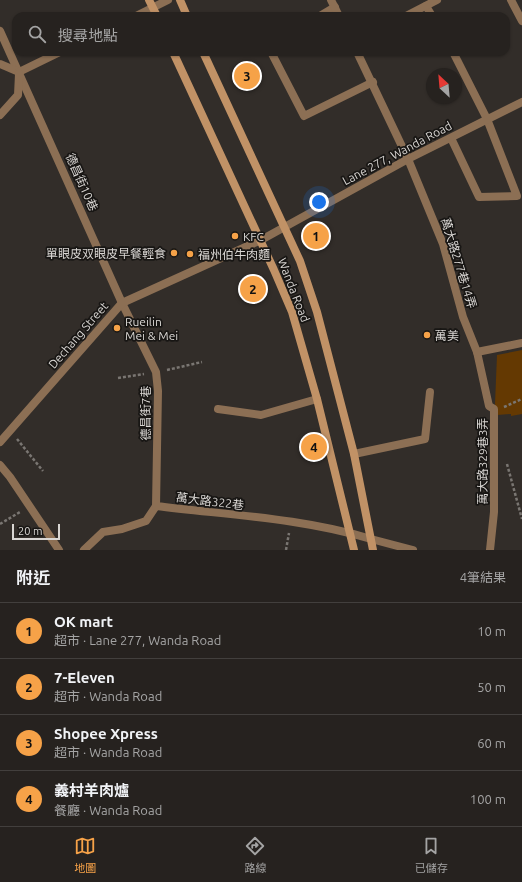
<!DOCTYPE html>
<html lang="zh-TW">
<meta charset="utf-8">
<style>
body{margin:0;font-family:Ubuntu,"Noto Sans TC",sans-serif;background:#322f2c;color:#f1f3f6}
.compass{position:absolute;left:426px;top:68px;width:36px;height:36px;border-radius:50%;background:#26221f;box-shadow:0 1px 3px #0004;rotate:334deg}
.scale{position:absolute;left:12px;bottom:10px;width:48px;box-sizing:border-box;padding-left:4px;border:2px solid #d9d6d3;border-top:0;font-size:11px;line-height:14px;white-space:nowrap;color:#d9d6d3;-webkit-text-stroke:3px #181614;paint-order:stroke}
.you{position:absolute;left:319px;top:202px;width:14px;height:14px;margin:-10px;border:3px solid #fff;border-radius:50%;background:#1a73e8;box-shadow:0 0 0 6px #1a73e833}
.badge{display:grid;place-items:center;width:26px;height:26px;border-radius:50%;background:#f6a248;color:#111;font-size:13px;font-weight:700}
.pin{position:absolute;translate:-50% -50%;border:2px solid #fff;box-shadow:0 1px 4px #0006}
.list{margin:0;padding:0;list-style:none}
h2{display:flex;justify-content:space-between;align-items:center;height:52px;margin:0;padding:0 16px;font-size:17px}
h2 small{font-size:13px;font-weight:400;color:#a4a4a4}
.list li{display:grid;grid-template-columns:26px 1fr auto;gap:12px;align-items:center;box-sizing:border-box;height:56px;padding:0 16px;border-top:1px solid #423f3d}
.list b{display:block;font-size:15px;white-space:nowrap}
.list p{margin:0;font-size:13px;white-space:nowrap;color:#a4a4a4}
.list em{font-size:13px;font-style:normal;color:#a4a4a4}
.icon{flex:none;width:22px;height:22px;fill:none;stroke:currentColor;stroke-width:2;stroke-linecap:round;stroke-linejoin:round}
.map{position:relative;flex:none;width:522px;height:550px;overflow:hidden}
.search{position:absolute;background:#26221f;box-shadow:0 1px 3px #0004;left:12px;right:12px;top:12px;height:44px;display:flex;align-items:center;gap:10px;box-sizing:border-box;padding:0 14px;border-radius:12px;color:#a4a4a4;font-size:15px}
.sheet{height:276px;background:#26221f}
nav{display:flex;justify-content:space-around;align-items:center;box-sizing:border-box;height:56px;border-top:1px solid #423f3d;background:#26221f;font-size:11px;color:#a4a4a4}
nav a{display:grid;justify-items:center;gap:2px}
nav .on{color:#f6a248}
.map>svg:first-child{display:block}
</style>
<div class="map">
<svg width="522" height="550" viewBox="0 0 522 550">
<rect width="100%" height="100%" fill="#322d29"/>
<polygon fill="#643902" points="522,350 522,414 511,416 511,414 497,415 495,404 497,355"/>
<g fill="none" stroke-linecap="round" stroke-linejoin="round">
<g stroke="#7a7672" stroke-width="2.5" stroke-dasharray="3 2" stroke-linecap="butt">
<polyline points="167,370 202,362"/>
<polyline points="118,378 144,374"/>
<polyline points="504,407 522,399"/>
<polyline points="17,439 43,471"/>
<polyline points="507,464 522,519"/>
<polyline points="0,524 20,512"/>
<polyline points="286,550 289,533"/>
</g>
<g stroke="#8c6f54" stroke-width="8">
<polyline points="426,6 432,16"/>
<polyline points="320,16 335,7"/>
<polyline points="406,16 437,0"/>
<polyline points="271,52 304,116 373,82"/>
<polyline points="451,138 479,197 517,196 487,119 453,52"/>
<polyline points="218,409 261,415 317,399"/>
<polyline points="354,454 425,439 430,392"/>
<polyline points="0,465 10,477 59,550"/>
<polyline points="371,539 413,550"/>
<polyline points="84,550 103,532 122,529 146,521 156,506"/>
</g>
<g stroke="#8c6f54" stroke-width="8">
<polyline points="331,0 339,16"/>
<polyline points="511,0 522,21"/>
<polyline points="136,16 168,0"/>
<path d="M0,31L122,303L156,372L158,391L156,506C227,515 302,518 371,539"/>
<polyline points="357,52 408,159 443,244 463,317 477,352 489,406 494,409 494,512 490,550"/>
<polyline points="0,64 19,72"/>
<polyline points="19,72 60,52"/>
<polyline points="0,115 18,95 19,74"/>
<polyline points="477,352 522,343"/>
<polyline points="0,442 122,303 261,240 408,159 522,102"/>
</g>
<g stroke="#c19266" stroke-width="8">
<polyline points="149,0 157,16"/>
<polyline points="180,0 187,16"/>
<polyline points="173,52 274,270 292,312 317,399 354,550"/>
<polyline points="203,52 300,261 317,312 354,454 373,550"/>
</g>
</g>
<g fill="#f6a248" stroke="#181614" stroke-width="1.5">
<circle cx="235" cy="236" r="4"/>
<circle cx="174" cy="253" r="4"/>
<circle cx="190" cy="254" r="4"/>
<circle cx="117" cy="328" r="4"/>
<circle cx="427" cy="335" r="4"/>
</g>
<g text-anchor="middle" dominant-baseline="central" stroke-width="3.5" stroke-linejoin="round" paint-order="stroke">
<g font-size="12" fill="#d9d6d3" stroke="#181614">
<text transform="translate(397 153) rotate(-28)">Lane 277, Wanda Road</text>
<text transform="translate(82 182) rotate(66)">德昌街10巷</text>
<text transform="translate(459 263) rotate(73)">萬大路277巷14弄</text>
<text transform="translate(294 290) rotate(69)">Wanda Road</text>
<text transform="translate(78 335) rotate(-49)">Dechang Street</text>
<text transform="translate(145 413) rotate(-90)">德昌街7巷</text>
<text transform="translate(482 461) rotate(-90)">萬大路329巷3弄</text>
<text transform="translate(210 501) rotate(7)">萬大路322巷</text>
</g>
<g font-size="12" fill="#d9d6d3" stroke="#181614" text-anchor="start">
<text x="243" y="236">KFC</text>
<text x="166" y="253" text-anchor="end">單眼皮双眼皮早餐輕食</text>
<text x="198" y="254">福州伯牛肉麵</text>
<text x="125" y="321">Rueilin<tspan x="125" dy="14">Mei &amp; Mei</tspan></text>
<text x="435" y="335">萬美</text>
</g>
</g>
</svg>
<svg class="compass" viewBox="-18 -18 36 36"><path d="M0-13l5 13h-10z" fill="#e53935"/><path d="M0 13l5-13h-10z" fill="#a4a4a4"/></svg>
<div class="scale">20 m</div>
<div class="you"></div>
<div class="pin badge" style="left:316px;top:236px">1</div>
<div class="pin badge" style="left:253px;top:289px">2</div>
<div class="pin badge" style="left:247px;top:76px">3</div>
<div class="pin badge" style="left:314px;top:447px">4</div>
<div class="search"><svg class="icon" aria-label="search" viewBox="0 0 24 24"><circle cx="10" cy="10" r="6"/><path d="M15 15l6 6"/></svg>搜尋地點</div>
</div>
<section class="sheet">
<h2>附近<small>4筆結果</small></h2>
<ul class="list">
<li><span class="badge">1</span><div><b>OK mart</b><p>超市 · Lane 277, Wanda Road</p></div><em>10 m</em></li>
<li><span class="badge">2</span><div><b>7-Eleven</b><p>超市 · Wanda Road</p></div><em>50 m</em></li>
<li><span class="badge">3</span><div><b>Shopee Xpress</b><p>超市 · Wanda Road</p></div><em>60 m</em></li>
<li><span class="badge">4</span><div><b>義村羊肉爐</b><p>餐廳 · Wanda Road</p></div><em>100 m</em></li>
</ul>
</section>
<nav>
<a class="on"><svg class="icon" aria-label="map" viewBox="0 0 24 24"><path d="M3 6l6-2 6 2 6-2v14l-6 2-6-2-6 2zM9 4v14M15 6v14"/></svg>地圖</a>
<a><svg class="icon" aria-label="directions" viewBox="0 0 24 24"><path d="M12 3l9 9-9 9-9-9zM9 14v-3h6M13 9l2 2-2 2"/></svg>路線</a>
<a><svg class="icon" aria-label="saved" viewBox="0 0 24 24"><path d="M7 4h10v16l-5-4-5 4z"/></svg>已儲存</a>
</nav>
